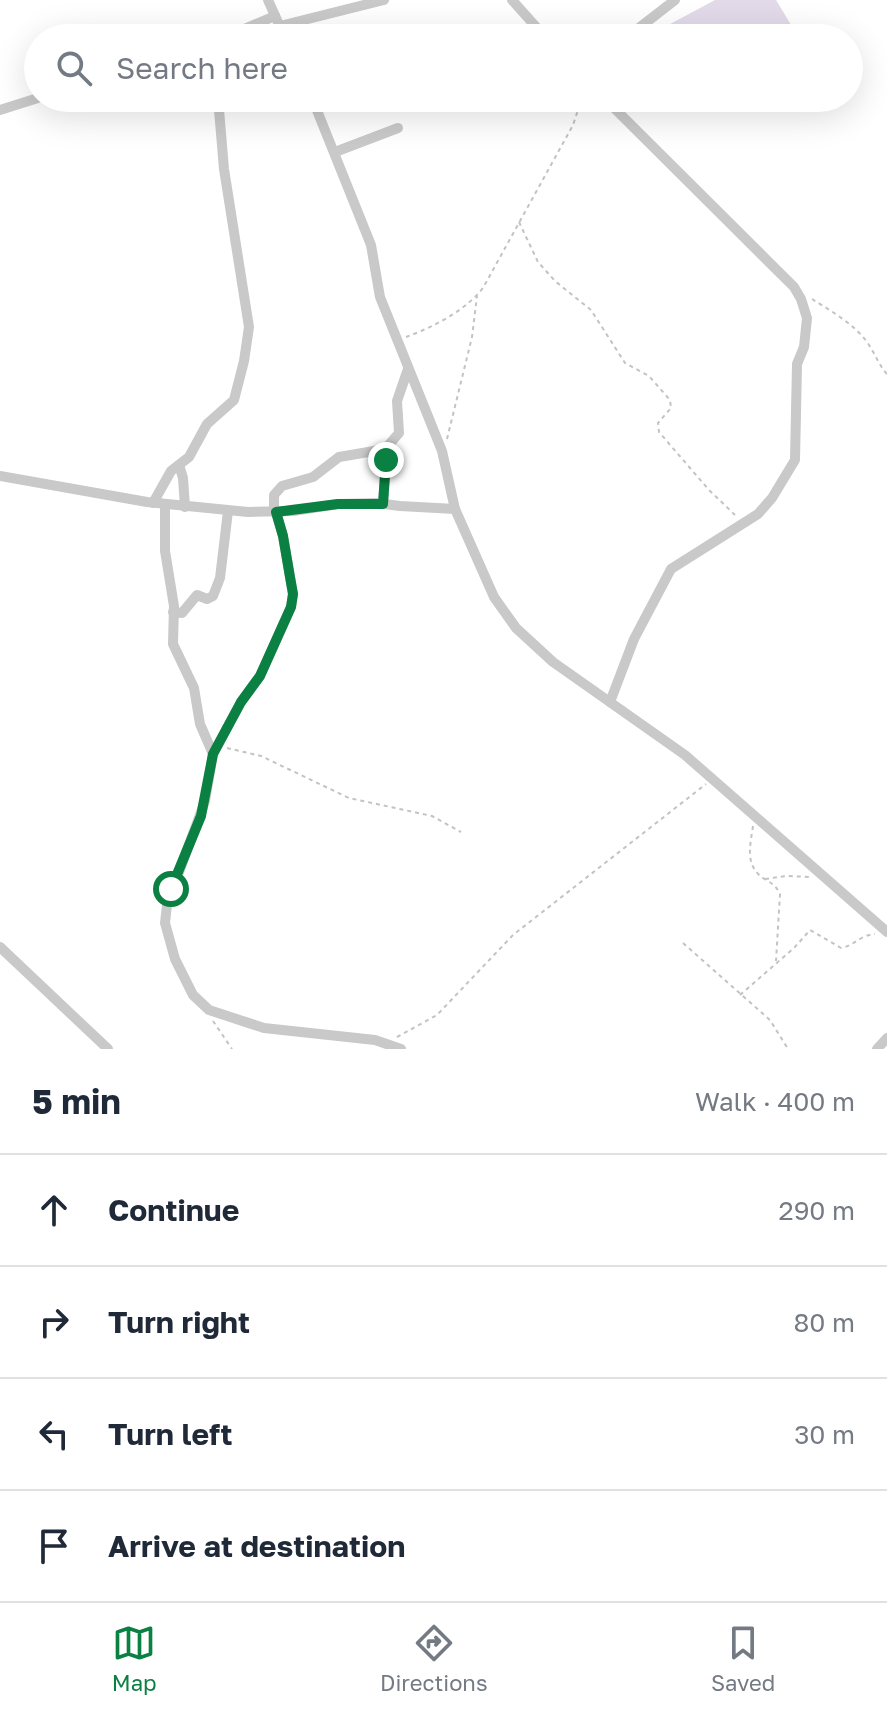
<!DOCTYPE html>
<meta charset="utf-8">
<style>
body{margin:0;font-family:"Golos Text",sans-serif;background:#f6f6f7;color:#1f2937}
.stop{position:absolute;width:24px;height:24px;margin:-18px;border:6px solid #0b8043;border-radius:50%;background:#fff}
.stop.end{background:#0b8043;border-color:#fff;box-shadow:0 2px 8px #0008}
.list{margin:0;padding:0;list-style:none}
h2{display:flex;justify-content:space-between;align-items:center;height:104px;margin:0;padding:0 32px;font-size:34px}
h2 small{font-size:26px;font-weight:400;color:#747a83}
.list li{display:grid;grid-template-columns:52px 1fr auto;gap:24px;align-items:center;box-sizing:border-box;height:112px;padding:0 32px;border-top:2px solid #e0e1e3}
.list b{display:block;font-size:30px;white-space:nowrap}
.list em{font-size:26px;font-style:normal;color:#747a83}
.icon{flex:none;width:44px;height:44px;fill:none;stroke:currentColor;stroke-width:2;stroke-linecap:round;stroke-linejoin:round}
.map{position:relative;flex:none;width:887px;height:1049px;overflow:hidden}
.search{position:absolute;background:#fff;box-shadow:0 8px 32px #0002;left:24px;right:24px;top:24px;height:88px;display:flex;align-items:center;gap:20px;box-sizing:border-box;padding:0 28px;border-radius:44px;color:#747a83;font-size:30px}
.sheet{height:552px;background:#fff}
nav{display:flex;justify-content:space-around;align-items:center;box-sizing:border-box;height:112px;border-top:2px solid #e0e1e3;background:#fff;font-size:22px;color:#747a83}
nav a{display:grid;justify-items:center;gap:4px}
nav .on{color:#0b8043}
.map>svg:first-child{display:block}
</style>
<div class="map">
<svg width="887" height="1049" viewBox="0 0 887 1049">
<rect width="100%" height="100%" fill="#fff"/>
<polygon fill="#e2dae9" points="715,0 776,0 799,38 644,38"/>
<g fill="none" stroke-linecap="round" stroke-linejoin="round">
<g stroke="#c3c3c3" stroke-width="2" stroke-dasharray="4 4" stroke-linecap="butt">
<polyline points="519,222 538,262 555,281 591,310 625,363 649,376 670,400 671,408 658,423 659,432 709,490 735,515"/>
<path d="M812,299C831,311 854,324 867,342C875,353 878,364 887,374"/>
<path d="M406,337C433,327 465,311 483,288L573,125L582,98"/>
<polyline points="447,439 472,337 477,296"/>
<polyline points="227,748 261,756 349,798 432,816 461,832"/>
<path d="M753,826C750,847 744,867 766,880C773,884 776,886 780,894L776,961"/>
<polyline points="765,879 786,876 810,877"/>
<polyline points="683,943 770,1020 788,1049"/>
<path d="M740,995L794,948L810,930L841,948C854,946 860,935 875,934"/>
<polyline points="213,1021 232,1049"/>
<polyline points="397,1037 437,1015 513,935 706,784"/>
</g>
<g stroke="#c9c9c9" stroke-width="10">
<polyline points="268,0 285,38"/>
<polyline points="512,0 546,38"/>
<polyline points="280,26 384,0"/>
<polyline points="223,38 275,16"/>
<polyline points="626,38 675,0"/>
<polyline points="312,98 371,245 380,297 442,451 455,509 494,597 516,628 553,662 685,755 887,932"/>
<polyline points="604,98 794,287 801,299 807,318 804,347 797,364 795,460 772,498 758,514 671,569 634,639 610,702"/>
<polyline points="0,110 38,98"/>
<polyline points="335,152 398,128"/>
<polyline points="179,465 183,478 185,507"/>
<polyline points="0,476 147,502 248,512 293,511 338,504 376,503 400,506 455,509"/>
<polyline points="153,503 171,471 189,457 207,424 234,400 244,361 249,327 224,169 218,98"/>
<polyline points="383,504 387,447 399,433 397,401 408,369"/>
<polyline points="165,505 165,551 174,606 173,644 194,688 200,724 213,754"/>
<polyline points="274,512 274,495 282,486 313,477 339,457 386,449"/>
<polyline points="276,512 283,536 290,577 293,594 291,607 260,676 241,702 213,754 205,801 167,905 165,923 175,959 193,995 209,1010 264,1028 375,1040 401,1049"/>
<polyline points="173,612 182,613 197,595 207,599 213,596 220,578 228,511"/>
<polyline points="0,947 108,1049"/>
<polyline points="877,1049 887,1038"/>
</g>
</g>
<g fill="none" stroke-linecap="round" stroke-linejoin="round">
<polyline stroke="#0b8043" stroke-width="10" points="171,889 201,816 213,754 241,702 260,676 291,607 293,594 290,577 283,536 276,512 338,504 383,504 386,460"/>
</g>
</svg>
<div class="stop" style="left:171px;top:889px"></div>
<div class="stop end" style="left:386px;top:460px"></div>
<div class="search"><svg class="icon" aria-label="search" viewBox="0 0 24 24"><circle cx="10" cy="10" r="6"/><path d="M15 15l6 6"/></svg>Search here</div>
</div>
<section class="sheet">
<h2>5 min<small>Walk · 400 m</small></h2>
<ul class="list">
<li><svg class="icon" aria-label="ahead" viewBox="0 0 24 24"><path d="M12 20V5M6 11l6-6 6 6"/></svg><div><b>Continue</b></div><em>290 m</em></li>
<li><svg class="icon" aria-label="right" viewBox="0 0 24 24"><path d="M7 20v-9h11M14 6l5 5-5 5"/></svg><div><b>Turn right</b></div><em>80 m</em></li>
<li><svg class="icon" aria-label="left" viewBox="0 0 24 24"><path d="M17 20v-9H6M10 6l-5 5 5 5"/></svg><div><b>Turn left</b></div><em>30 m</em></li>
<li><svg class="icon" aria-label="arrive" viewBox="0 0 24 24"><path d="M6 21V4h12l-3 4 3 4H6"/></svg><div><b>Arrive at destination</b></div></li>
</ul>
</section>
<nav>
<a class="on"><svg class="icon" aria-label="map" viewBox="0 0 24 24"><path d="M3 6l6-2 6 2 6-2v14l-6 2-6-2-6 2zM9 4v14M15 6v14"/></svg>Map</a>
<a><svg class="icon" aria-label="directions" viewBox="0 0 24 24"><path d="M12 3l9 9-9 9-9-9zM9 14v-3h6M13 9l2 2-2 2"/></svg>Directions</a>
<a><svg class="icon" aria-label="saved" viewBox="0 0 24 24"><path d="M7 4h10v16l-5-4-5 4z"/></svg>Saved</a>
</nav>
